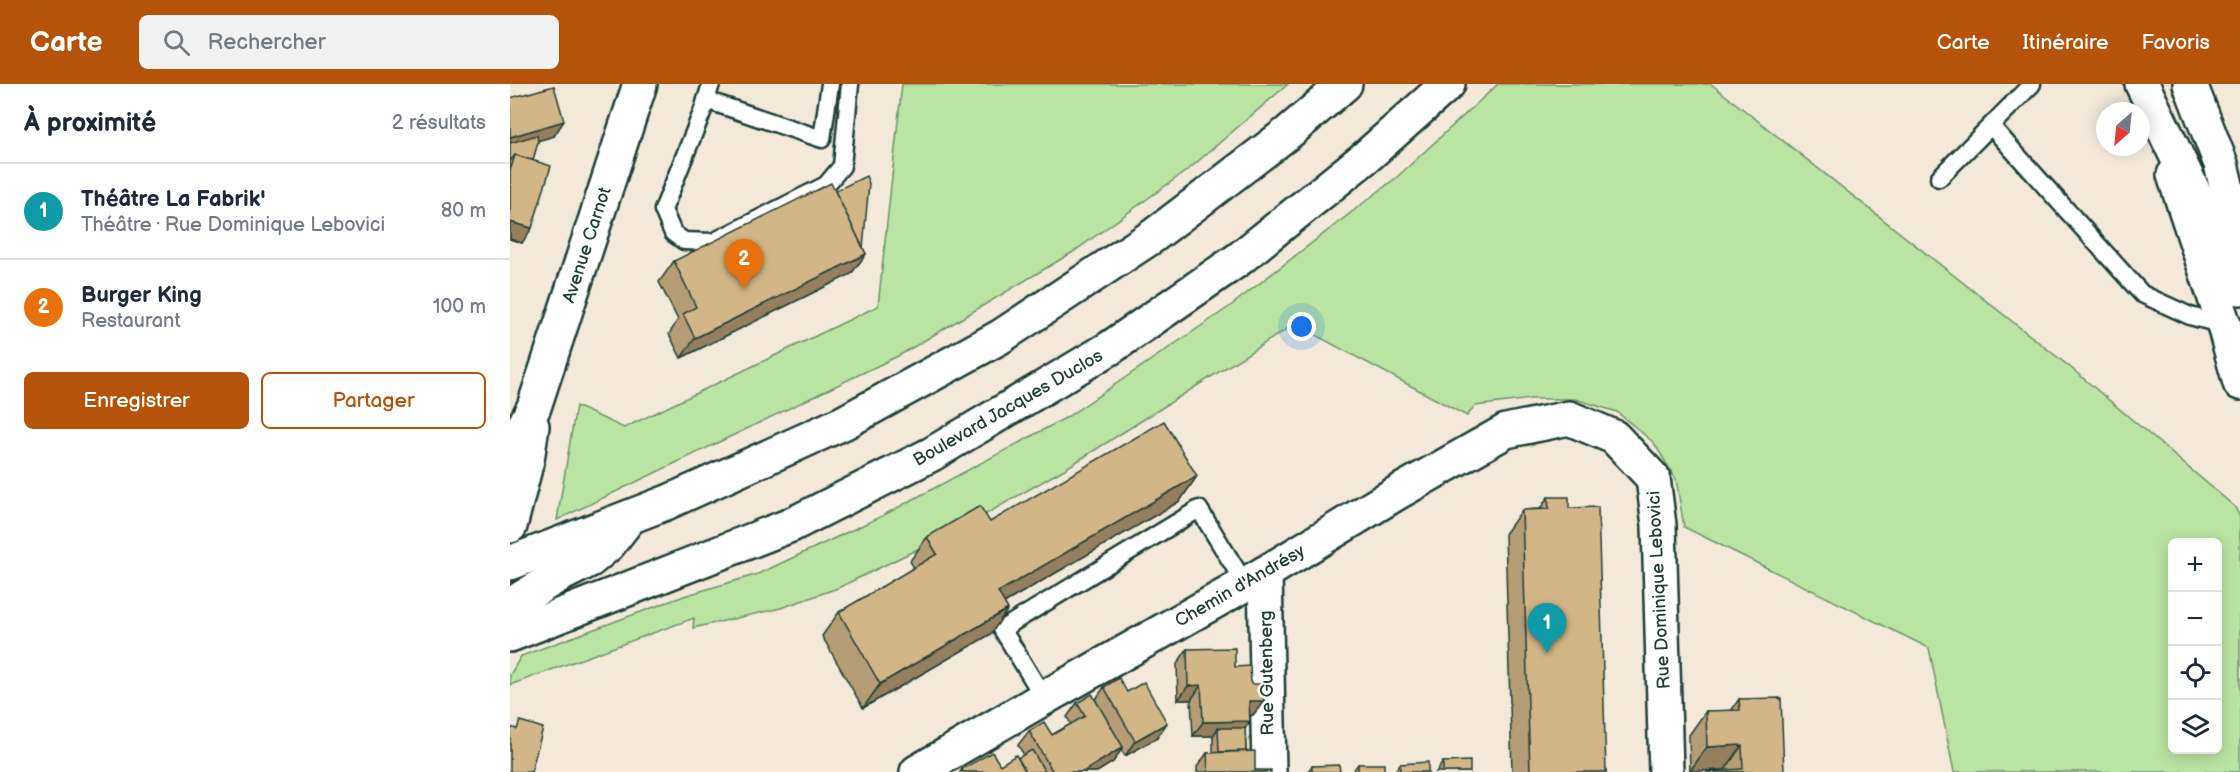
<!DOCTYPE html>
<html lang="fr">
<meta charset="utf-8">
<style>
body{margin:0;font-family:"Balsamiq Sans",sans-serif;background:#f2f2f3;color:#1f2937}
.controls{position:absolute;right:18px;bottom:18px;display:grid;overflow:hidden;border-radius:9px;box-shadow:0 3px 15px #0003}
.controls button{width:54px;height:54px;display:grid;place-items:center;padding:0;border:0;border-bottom:2px solid #e0e1e3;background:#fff;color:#1f2937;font:30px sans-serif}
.compass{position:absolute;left:1586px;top:18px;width:54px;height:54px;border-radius:50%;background:#fff;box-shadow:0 3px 15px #0003;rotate:207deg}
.you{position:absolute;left:792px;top:243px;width:21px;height:21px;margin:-15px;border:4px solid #fff;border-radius:50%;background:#1a73e8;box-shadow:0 0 0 9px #1a73e833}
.badge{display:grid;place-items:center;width:39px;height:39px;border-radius:50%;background:#b45309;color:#fff;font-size:20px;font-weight:700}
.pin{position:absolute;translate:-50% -50px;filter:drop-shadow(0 2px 3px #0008)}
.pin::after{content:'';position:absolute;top:32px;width:21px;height:18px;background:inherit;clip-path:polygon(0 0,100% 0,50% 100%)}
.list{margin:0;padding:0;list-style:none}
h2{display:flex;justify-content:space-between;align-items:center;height:78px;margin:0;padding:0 24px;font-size:26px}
h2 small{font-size:20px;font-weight:400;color:#747a83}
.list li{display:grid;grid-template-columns:39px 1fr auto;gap:18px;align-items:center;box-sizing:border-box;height:96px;padding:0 24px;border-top:2px solid #e0e1e3}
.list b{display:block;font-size:22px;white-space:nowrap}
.list p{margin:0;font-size:20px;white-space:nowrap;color:#747a83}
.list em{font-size:20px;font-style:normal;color:#747a83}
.actions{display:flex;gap:12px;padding:18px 24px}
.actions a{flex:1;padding:14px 0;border:2px solid #b45309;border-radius:9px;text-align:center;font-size:21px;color:#b45309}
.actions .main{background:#b45309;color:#fff}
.icon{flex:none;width:33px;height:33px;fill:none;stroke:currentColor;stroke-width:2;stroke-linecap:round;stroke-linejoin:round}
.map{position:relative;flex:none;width:1730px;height:688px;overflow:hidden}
header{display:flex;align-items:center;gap:36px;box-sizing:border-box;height:84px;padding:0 30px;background:#b45309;color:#fff}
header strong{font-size:28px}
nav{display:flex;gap:33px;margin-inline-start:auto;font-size:21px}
.search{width:420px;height:54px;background:#f2f2f3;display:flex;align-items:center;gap:15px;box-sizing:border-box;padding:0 21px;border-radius:9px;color:#747a83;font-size:22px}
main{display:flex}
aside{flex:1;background:#fff}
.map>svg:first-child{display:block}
</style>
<header>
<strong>Carte</strong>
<div class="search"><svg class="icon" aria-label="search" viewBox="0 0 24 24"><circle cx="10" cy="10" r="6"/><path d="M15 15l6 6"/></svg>Rechercher</div>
<nav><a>Carte</a><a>Itinéraire</a><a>Favoris</a></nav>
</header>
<main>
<aside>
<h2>À proximité<small>2 résultats</small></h2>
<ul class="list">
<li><span class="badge" style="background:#0f9aa8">1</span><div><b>Théâtre La Fabrik'</b><p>Théâtre · Rue Dominique Lebovici</p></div><em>80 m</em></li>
<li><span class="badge" style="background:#e8710a">2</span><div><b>Burger King</b><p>Restaurant</p></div><em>100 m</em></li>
</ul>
<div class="actions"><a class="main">Enregistrer</a><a>Partager</a></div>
</aside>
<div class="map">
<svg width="1730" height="688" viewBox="0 0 1730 688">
<rect width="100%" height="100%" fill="#f2e9db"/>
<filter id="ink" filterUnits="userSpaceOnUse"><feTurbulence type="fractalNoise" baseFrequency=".0167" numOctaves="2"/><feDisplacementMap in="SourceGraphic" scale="12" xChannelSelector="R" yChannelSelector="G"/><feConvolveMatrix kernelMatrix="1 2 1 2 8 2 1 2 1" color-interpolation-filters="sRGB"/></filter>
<g filter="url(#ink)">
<g fill="#b9e4a1" stroke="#6c906a" stroke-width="1.5" fill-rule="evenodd">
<polygon points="392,0 778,0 679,85 563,168 390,271 47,436 66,322 114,344 368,222"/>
<path d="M988,0H1201L1560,283L1725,423L1730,434V688H1444L1419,564L1174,443L1166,395L1144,359L1107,328L1065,315H1021L965,322L957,332L785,240L558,383L457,441L328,504L271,524L183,544L184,534L0,601V591L11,572L174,512L248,490L372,432L557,333L719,223L887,93ZM1662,458H1708V666H1662Z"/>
</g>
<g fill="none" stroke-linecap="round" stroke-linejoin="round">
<g stroke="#1f3d34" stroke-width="21">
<g id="service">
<polyline points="201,0 193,26 153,126 163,149 174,157 203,158 316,101 332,82 340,0"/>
<polyline points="196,16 312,55 320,0"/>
<polyline points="1481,42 1632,210 1680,232 1714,241"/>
<polyline points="1429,94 1522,0"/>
<polyline points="534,614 492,545 689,425 735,500"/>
</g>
</g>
<g stroke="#1f3d34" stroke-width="38">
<g id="minor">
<polyline points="1664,91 1714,241 1730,299"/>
<polyline points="755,489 759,688"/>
<polyline points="407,688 534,614 755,489 885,410 996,347 1059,334 1104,353 1143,394 1149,441 1156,688"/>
</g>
</g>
<g stroke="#1f3d34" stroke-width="38">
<g id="secondary">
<polyline points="1632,0 1730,204"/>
<polyline points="1680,0 1711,80 1730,160"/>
<polyline points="0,369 24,323 130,0"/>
<polyline points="0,442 17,376 22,342"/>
</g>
</g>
<g stroke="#1f3d34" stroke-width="38">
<g id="primary">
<polyline points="0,479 158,418 333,339 490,253 643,152 779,48 835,0"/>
<polyline points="0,521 48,492 80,476 98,461 119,434"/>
<polyline points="0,551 281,441 422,370 600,264 729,175 857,72 938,0"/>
</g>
</g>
<use href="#service" stroke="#fff" stroke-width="16"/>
<use href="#minor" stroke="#fff" stroke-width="33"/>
<use href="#secondary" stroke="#fff" stroke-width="33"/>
<use href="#primary" stroke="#fff" stroke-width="33"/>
</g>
<g fill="#b59d74" stroke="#1f3d34" stroke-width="1.5">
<polygon points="0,14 44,52 28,56 23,76 12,159 0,155"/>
<polygon points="353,164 356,170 341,190 171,274 159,250 168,236 149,198 164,177"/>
<polygon points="687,392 670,417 494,519 481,550 353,624 312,552 329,528 404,484 400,477 417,453"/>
<polygon points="1038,413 1059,424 1096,688 1002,688 995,450 1012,426 1030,425"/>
<polygon points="677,565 725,583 741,600 754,617 743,631 740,632 740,637 735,644 736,667 745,686 761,688 687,688 687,683 697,669 703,669 703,652 683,652 681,616 668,616 667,580"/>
<polygon points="594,603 617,608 647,654 615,672 611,666 603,678 587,688 450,688 452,685 490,681 508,674 514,671 508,661 519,647 542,651 561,640 557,633 567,619 586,615"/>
<polygon points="1229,615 1274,688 1197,688 1198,687 1215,686 1180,687 1179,651 1196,627 1221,627"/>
<polygon points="933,678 960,688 926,688"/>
<polygon points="848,680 874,688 842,688"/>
<polygon points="890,680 918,688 884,688"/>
<polygon points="802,682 830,688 797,688"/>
</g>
<g fill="#947f5e" stroke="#1f3d34" stroke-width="1.5">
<polygon points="54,37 44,52 0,65 0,53"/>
<polygon points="0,138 22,144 12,159 0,155"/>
<polygon points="356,170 341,190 171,274 185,254"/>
<polygon points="687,392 670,417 471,532 488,508"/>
<polygon points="498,525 481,550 353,624 370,600"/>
<polygon points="691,601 681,616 668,616 678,602"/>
<polygon points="739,617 754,617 743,631 729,632"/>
<polygon points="740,637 730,652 708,644 703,652 683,652 693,638"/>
<polygon points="657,639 647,654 615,672 625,657"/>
<polygon points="1232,661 1215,686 1180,687 1197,663"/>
<polygon points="613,663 603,678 587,688 573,688"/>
</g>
<g fill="#d3b687" stroke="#1f3d34" stroke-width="1.5">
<polygon points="44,2 54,37 0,53 0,14"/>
<polygon points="27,51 28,58 23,76 5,71 0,77 0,59"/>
<polygon points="5,71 41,82 22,144 0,138 0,87"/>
<polygon points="356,92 359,99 353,164 325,107"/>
<polygon points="321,99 356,170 185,254 173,230 186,223 164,177"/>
<polygon points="654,337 687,392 488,508 498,525 370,600 329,528 427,470 417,453 470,422 480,438"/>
<polygon points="1038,413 1059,413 1059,424 1088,423 1096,688 1020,688 1012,426 1039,425"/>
<polygon points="725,564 725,583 740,582 741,600 754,600 754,617 739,617 740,637 693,638 691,601 678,602 677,565"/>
<polygon points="609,594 617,608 634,598 657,639 625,657 594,603"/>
<polygon points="582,610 613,663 573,688 543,688 519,647 534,638 542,651 575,632 567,619"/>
<polygon points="1271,614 1274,688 1198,688 1198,687 1233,685 1232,661 1197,663 1196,627 1230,626 1229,615"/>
<polygon points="10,637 33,644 21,688 0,688 0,643 7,645"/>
<polygon points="708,644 735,644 736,667 709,668"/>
<polygon points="522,666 535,688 516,688 508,674"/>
<polygon points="745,667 745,686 761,686 761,688 698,688 697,669"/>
<polygon points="482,668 490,681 506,671 516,688 453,688 452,685"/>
<polygon points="960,677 960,688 933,688 933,678"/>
<polygon points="918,678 918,688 890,688 890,680"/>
<rect x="848" y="680" width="26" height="8"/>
<polygon points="829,681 830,688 802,688 802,682"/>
</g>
</g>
<g text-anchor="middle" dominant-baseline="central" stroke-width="5" stroke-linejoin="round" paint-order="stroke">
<g font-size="18" fill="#1f3d34" stroke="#fff">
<text transform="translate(77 161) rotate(-72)">Avenue Carnot</text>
<text transform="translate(498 324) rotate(-30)">Boulevard Jacques Duclos</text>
<text transform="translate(730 502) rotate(-30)">Chemin d'Andrésy</text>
<text transform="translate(1149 506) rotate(-93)">Rue Dominique Lebovici</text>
<text transform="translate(757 589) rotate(-91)">Rue Gutenberg</text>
</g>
</g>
</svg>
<div class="controls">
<button>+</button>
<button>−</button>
<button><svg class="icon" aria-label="locate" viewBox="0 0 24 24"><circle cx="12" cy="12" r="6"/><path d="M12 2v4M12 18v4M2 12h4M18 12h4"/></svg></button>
<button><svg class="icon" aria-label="layers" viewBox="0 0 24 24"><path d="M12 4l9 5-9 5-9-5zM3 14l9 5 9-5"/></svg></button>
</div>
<svg class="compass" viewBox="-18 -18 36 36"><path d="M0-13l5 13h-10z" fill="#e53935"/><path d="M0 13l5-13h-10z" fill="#747a83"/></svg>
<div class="you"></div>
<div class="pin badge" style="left:1037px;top:569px;background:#0f9aa8">1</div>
<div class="pin badge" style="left:234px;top:205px;background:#e8710a">2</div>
</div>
</main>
